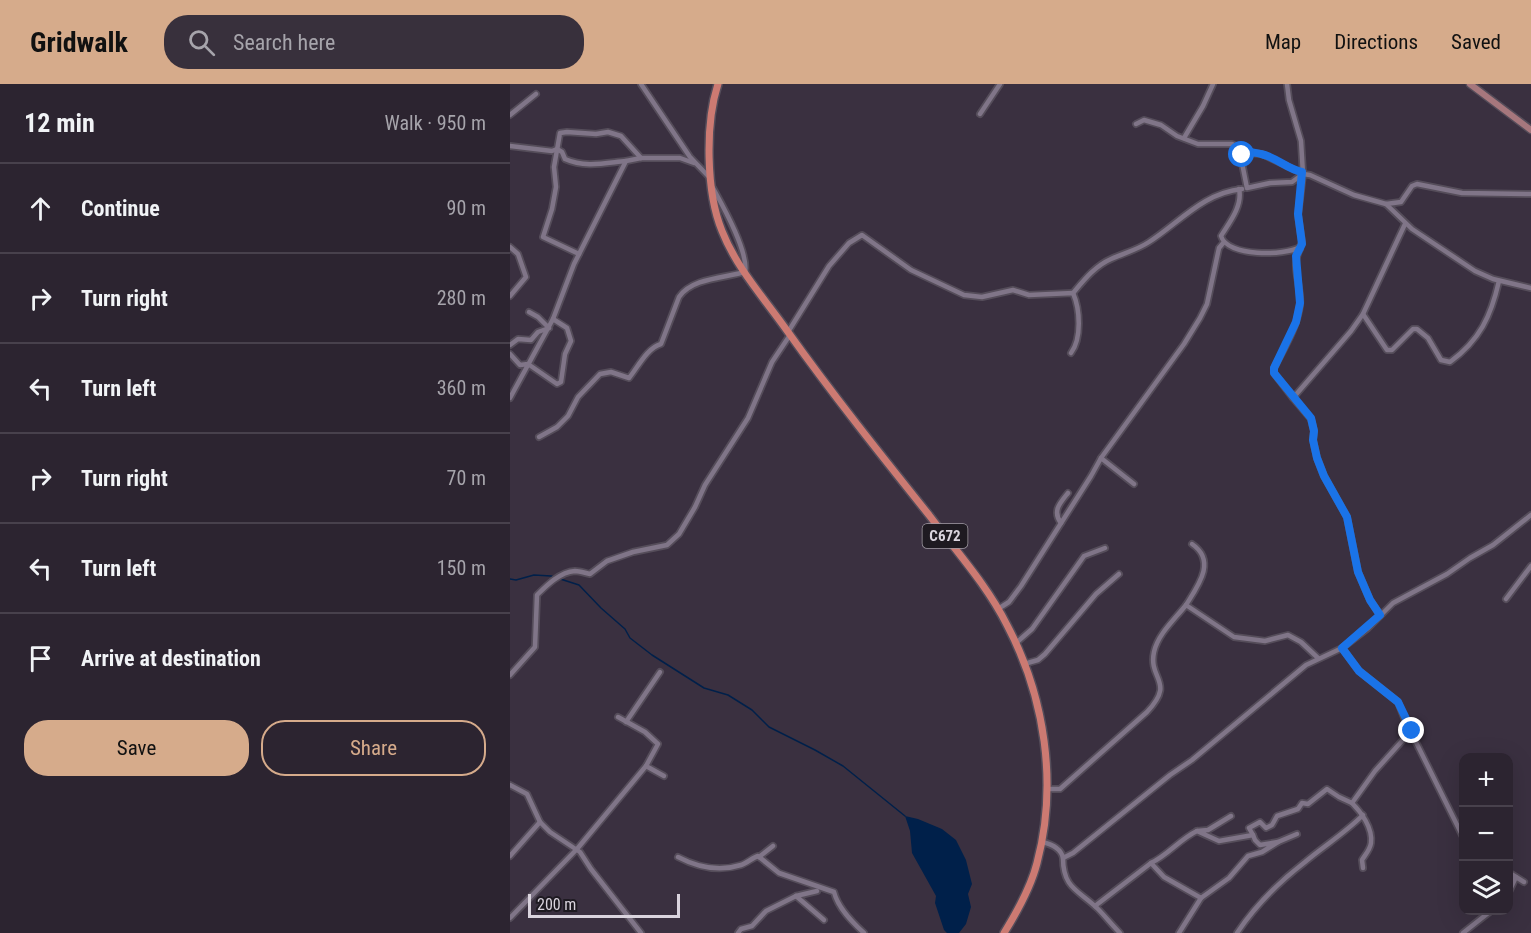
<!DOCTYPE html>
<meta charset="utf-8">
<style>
body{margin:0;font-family:"Roboto Condensed",sans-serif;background:#38303c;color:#f1f3f6}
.controls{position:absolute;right:18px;bottom:18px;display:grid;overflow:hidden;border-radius:12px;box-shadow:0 6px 24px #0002}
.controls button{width:54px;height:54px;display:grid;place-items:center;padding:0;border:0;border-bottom:2px solid #48414c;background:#2c2430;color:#f1f3f6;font:30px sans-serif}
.scale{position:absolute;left:18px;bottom:15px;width:152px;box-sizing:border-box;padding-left:6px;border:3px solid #dad4de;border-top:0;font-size:16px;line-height:21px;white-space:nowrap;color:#dad4de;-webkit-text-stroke:4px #1e1a21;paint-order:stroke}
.stop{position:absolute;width:18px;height:18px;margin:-14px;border:4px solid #1a73e8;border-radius:50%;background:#fff}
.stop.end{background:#1a73e8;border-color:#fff;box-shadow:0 2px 6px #0008}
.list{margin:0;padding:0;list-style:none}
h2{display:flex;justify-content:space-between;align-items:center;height:78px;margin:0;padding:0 24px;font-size:26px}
h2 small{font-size:20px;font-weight:400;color:#a6a4ab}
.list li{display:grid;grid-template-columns:39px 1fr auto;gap:18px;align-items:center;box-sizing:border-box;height:90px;padding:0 24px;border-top:2px solid #48414c}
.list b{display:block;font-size:22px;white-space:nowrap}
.list em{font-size:20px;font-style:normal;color:#a6a4ab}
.actions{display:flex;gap:12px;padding:18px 24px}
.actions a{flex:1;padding:14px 0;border:2px solid #d6ab8b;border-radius:24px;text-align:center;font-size:21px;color:#d6ab8b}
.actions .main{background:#d6ab8b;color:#111}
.icon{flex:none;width:33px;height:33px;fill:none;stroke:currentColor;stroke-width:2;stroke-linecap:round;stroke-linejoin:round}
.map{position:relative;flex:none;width:1021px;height:849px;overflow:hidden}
header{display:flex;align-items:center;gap:36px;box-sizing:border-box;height:84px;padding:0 30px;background:#d6ab8b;color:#111}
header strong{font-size:28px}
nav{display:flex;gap:33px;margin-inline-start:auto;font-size:21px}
.search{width:420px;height:54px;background:#38303c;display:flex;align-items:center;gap:15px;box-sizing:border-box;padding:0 21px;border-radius:24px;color:#a6a4ab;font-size:22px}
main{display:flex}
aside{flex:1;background:#2c2430}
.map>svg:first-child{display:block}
</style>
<header>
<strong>Gridwalk</strong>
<div class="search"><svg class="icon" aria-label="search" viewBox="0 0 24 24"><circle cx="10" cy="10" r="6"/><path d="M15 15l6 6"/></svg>Search here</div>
<nav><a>Map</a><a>Directions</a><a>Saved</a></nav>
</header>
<main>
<aside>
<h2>12 min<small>Walk · 950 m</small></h2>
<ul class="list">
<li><svg class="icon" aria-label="ahead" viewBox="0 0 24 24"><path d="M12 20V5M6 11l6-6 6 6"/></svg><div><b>Continue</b></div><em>90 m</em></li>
<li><svg class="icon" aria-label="right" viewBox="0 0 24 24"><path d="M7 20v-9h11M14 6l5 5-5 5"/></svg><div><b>Turn right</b></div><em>280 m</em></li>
<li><svg class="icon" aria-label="left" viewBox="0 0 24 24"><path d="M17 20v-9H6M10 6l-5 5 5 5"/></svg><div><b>Turn left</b></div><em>360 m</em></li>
<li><svg class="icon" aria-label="right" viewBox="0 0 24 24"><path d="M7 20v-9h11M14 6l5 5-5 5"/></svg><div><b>Turn right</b></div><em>70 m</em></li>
<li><svg class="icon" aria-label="left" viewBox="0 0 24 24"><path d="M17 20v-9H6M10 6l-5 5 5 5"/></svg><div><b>Turn left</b></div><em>150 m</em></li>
<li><svg class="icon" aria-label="arrive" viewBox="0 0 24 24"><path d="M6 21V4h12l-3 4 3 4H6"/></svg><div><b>Arrive at destination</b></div></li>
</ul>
<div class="actions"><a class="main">Save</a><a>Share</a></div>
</aside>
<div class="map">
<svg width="1021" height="849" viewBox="0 0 1021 849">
<rect width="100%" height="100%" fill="#3a3040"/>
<polygon fill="#00204a" points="395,732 408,735 432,745 446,756 456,776 462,800 458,810 461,823 456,840 449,849 437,849 434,846 425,819 426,812 402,769 400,747"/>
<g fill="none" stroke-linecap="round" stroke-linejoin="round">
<polyline stroke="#00204a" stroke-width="1.5" points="0,495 6,496 24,491 41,492 69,501 91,524 115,545 120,554 142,571 194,604 218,611 242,626 259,643 305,666 333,682 395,732"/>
<g stroke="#554d5a" stroke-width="8">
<g id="street">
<polyline points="131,0 180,73 200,94"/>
<polyline points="470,30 490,0"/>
<polyline points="0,31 26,10"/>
<polyline points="626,40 634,36 651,41 667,52 688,60 722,60 738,69 752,70 785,86 792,88"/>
<polyline points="674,54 693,22 703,0"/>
<path d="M0,62L42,67L47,65L52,68L55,75C75,84 95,79 116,77"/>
<polyline points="732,65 732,79 737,104 760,99 782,98 793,90 800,91 844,111 876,120 902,145 965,187 983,195 1021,204"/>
<path d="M203,104C214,124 239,169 235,189"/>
<path d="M729,105C733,122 719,139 711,152C717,173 775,172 790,163L792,158L788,131L793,90L791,57L779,16L777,0"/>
<polyline points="876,120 891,118 902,102 907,100 952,109 1021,110"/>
<polyline points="0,163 8,170 16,193 0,212"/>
<polyline points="69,170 33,153 42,125 46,103 44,83 50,49 57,48 86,50 98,48 111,52 131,74"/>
<path d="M563,209C574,196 585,182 601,175C614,169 627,166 639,158C670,138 693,109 732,105"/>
<polyline points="19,228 28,233 39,244"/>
<path d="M853,230L877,266H882L903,245H907L918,254L931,276L940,278C970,256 981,232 989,197"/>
<polyline points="43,235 64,180 116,77 131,74 170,74 184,79"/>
<path d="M278,248L319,182L339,159L352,151L401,186L454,211L472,213L503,206L519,211L563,209C570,225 572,254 561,269"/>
<polyline points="0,261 8,255 21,256 28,248 39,244"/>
<polyline points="0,270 10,281 18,280 47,300 51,298 55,270 61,257 57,244 43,235 0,314"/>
<path d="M783,314L764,289V284C774,264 787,244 790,221C792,202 780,182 790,165"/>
<path d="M29,353L47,343L58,332L68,313L90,290L101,288L119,294C128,283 137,264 151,260L169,213C182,194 214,194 235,188"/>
<polyline points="591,374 674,260 690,234 697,220 709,164 714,158"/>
<path d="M551,439C542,427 550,419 558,409"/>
<polyline points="996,515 1021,482"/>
<path d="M676,521C688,502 707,477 682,460"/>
<polyline points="488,525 499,518 511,502 581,392 591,374 624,400"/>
<polyline points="870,531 860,516 848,488 837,433 814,392 807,374 803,356 804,347 801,335 783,314 841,247 853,230 895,140"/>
<polyline points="506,559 522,545 574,472 595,464"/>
<polyline points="832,564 849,587 888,618 895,636 954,755"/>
<polyline points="514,580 528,576 535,570 586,510 609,490"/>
<path d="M0,591L25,563L27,511C37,501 50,488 65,487C70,487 75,489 80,490L97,477L123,468L157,461L169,450L185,423L195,401L238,334L262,278L280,251"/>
<polyline points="116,638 150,588"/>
<polyline points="136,682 154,692"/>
<polyline points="0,701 17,710 30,738 40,748 70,768 81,785 131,849"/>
<path d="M537,705H550L637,628C666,597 638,596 644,568C648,550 665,535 676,521L724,553L755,557L778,551L791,558L808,574"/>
<path d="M842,719C851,728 863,744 861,759C860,766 855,771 852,776L853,784"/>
<polyline points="721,732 698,746 687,747 709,757 743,751 739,744 750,738 756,744 762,741 767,732 788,725 792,719 798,720 817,705 829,713 842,719 865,687 901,647"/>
<path d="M687,747C670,755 658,771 641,779L654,793L691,814L719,794L738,772L752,768L768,758L750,761L745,756L743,751"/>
<path d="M532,758C541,760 551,764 553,774L563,769L660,691L682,676L796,581L832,564L858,544L883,519L937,490L960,474L983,461L1021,431"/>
<polyline points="768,758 787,750"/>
<polyline points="0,772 30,738"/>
<path d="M168,773C187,783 209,788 231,781C237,779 242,774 248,772L269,789L324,808C328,824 342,838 354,849"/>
<polyline points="249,773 263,762"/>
<path d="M553,774C553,804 568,806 587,824C595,832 602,841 610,849"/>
<polyline points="998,788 1014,798"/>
<polyline points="998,810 1006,793"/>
<polyline points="286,812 314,836"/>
<polyline points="585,822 641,779"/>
<polyline points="0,834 67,765 136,682 148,660 135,648 108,633"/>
<polyline points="228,849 231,845 242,842 256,827 286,812 307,807"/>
<polyline points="669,849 691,814"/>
<path d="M727,849C745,822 769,798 795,778C814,762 835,749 853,731"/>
<polyline points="953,849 982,826"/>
</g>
</g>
<g stroke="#554d5a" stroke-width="9">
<polyline id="secondary" points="960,0 1021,46"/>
</g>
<g stroke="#554d5a" stroke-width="10">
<path id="primary" d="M208,0C195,40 196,108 212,147C227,185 255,215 278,248C323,311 371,371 419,431C446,467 477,501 497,541C535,613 548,700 527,779C521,803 507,828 494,849"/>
</g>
<use href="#street" stroke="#807588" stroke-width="4.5"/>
<use href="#secondary" stroke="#a6777d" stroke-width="6"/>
<use href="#primary" stroke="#cc7a72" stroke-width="7"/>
</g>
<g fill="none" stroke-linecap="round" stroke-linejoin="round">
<path stroke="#1a73e8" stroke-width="8" d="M732,71V65C739,69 744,68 751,70C766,73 777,85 792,88L788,130L792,160L786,172L790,219L786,238L764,284V289L801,334L804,347L803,356L807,374L814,392L837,433L848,488L860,516L870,531L832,564L849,587L888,618L902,647"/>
</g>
<g text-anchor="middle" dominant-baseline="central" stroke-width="5" stroke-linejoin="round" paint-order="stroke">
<rect fill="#1e1a21" stroke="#a29ca5" stroke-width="1.5" x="412.5" y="440" width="45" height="24" rx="4.5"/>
<g font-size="15" font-weight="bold" fill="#dad4de">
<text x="435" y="452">C672</text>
</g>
</g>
</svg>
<div class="controls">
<button>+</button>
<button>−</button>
<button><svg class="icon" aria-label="layers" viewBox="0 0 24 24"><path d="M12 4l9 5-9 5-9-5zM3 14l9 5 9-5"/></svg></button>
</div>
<div class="scale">200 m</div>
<div class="stop" style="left:732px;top:71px"></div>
<div class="stop end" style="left:902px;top:647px"></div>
</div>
</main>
